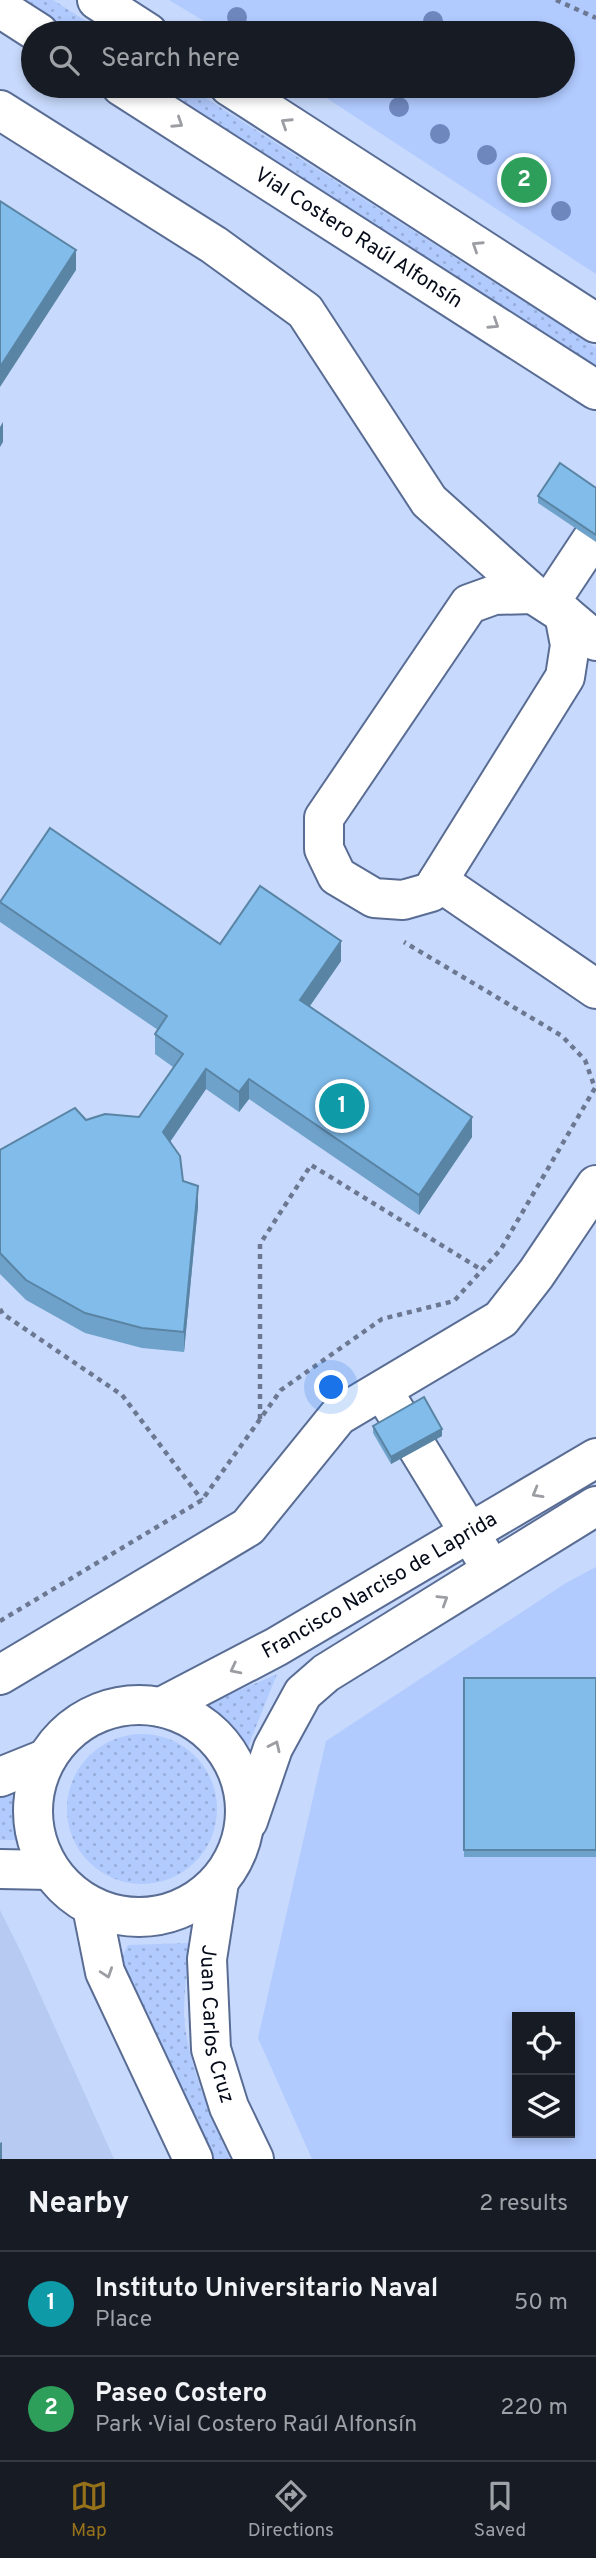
<!DOCTYPE html>
<meta charset="utf-8">
<style>
body{margin:0;font-family:Overpass,sans-serif;background:#20242c;color:#f1f3f6}
.controls{position:absolute;right:21px;bottom:21px;display:grid;overflow:hidden;border-radius:0px;box-shadow:0 4px 10px #0003}
.controls button{width:63px;height:63px;display:grid;place-items:center;padding:0;border:0;border-bottom:2px solid #363941;background:#171b24;color:#f1f3f6;font:35px sans-serif}
.you{position:absolute;left:332px;top:1388px;width:24px;height:24px;margin:-18px;border:5px solid #fff;border-radius:50%;background:#1a73e8;box-shadow:0 0 0 10px #1a73e833}
.badge{display:grid;place-items:center;width:46px;height:46px;border-radius:50%;background:#95711a;color:#fff;font-size:23px;font-weight:700}
.pin{position:absolute;translate:-50% -50%;border:4px solid #fff;box-shadow:0 2px 7px #0006}
.list{margin:0;padding:0;list-style:none}
h2{display:flex;justify-content:space-between;align-items:center;height:91px;margin:0;padding:0 28px;font-size:30px}
h2 small{font-size:23px;font-weight:400;color:#9ea1a6}
.list li{display:grid;grid-template-columns:46px 1fr auto;gap:21px;align-items:center;box-sizing:border-box;height:105px;padding:0 28px;border-top:2px solid #363941}
.list b{display:block;font-size:26px;white-space:nowrap}
.list p{margin:0;font-size:23px;white-space:nowrap;color:#9ea1a6}
.list em{font-size:23px;font-style:normal;color:#9ea1a6}
.icon{flex:none;width:38px;height:38px;fill:none;stroke:currentColor;stroke-width:2;stroke-linecap:round;stroke-linejoin:round}
.map{position:relative;flex:none;width:596px;height:2159px;overflow:hidden}
.search{position:absolute;background:#171b24;box-shadow:0 4px 10px #0003;left:21px;right:21px;top:21px;height:77px;display:flex;align-items:center;gap:18px;box-sizing:border-box;padding:0 24px;border-radius:38px;color:#9ea1a6;font-size:26px}
.sheet{height:301px;background:#171b24}
nav{display:flex;justify-content:space-around;align-items:center;box-sizing:border-box;height:98px;border-top:2px solid #363941;background:#171b24;font-size:19px;color:#9ea1a6}
nav a{display:grid;justify-items:center;gap:4px}
nav .on{color:#95711a}
.map>svg:first-child{display:block}
</style>
<div class="map">
<svg width="596" height="2159" viewBox="0 0 596 2159">
<defs>
<pattern id="grass-dots" width="8" height="8" patternUnits="userSpaceOnUse" patternTransform="scale(1.75)"><rect width="8" height="8" fill="#b1cbff"/><path d="M2 2h.1M6 6h.1" fill="none" stroke="#97adda" stroke-width="1.8" stroke-linecap="round"/></pattern>
</defs>
<rect width="100%" height="100%" fill="#c7d9fc"/>
<polygon fill="#b6caf2" points="0,1910 21,1952 114,2159 0,2159"/>
<g fill="url(#grass-dots)">
<polygon points="17,0 53,0 105,33 69,33"/>
<polygon points="151,86 187,86 596,348 596,370"/>
<polygon points="277,1674 247,1749 205,1705"/>
<circle cx="142" cy="1809" r="75"/>
<polygon points="12,1791 16,1840 0,1840 0,1798"/>
<path d="M190,1943C188,1966 184,1991 184,2014C186,2059 211,2118 230,2159H214L121,1959L128,1945Z"/>
</g>
<g fill="#b1cbff" fill-rule="evenodd">
<polygon points="169,0 596,0 596,274 308,86 563,86 563,33 224,33"/>
<path d="M596,1567V2159H312L258,2038L326,1741L566,1583ZM517,2017H570V2133H517Z"/>
</g>
<g fill="none" stroke-linecap="round" stroke-linejoin="round">
<g stroke="#596c93" stroke-width="42">
<g id="minor">
<polyline points="97,0 148,33"/>
<polyline points="0,8 39,33"/>
<path id="s1" d="M121,86L596,390"/>
<polyline points="229,86 596,323"/>
<polyline points="0,110 214,245 305,311 429,501 533,594 564,614 596,641"/>
<polyline points="533,594 494,595 469,604 324,818 324,849 337,876 374,898 403,900 431,892 565,677 570,645 564,614"/>
<polyline points="549,604 596,533"/>
<polyline points="438,881 596,989"/>
<polyline points="392,1406 483,1555"/>
<polyline points="0,1675 248,1527 338,1416 501,1319 536,1274 596,1185"/>
<circle cx="139" cy="1811" r="106"/>
<path id="s2" d="M161,1707L276,1647L596,1458"/>
<polyline points="0,1777 45,1759"/>
<polyline points="248,1821 273,1748 303,1693 326,1673 596,1506"/>
<polyline points="0,1869 50,1870"/>
<path id="s3" d="M219,1882L207,1959L211,2049L229,2107L254,2159"/>
<polyline points="92,1907 105,1972 193,2159"/>
</g>
</g>
<g stroke="#6c7892" stroke-width="4.5" stroke-dasharray="5 5" stroke-linecap="butt">
<polyline points="556,0 596,18"/>
<polyline points="0,1309 3,1314 122,1395 202,1500"/>
<polyline points="260,1419 260,1244 311,1165 482,1270"/>
<polyline points="0,1621 202,1500 281,1390 382,1319 454,1301 501,1249 595,1088 585,1060 562,1036 404,942"/>
</g>
<use href="#minor" stroke="#fff" stroke-width="38"/>
</g>
<g fill="#6e87bd">
<circle cx="237" cy="17" r="10"/>
<circle cx="433" cy="21" r="10"/>
<circle cx="399" cy="107" r="10"/>
<circle cx="440" cy="134" r="10"/>
<circle cx="487" cy="155" r="10"/>
<circle cx="561" cy="211" r="10"/>
</g>
<g fill="#6fa2ca">
<polygon points="596,488 596,542 538,503 538,496"/>
<polygon points="0,901 220,944 341,961 310,1006 472,1137 419,1215 249,1099 239,1112 206,1089 170,1142 183,1181 198,1206 184,1352 142,1348 85,1333 26,1300 0,1274 0,1150 86,1120 139,1117 173,1067 155,1054 155,1034 158,1030 0,922"/>
<polygon points="373,1426 442,1436 391,1464 373,1433"/>
<rect x="464" y="1678" width="132" height="179"/>
</g>
<g fill="#5a84a4">
<polygon points="76,250 76,270 0,387 0,367"/>
<polygon points="3,422 3,442 0,447 0,427"/>
<polygon points="341,941 341,961 300,1020 300,1000"/>
<polygon points="206,1069 206,1089 163,1152 163,1132"/>
<polygon points="249,1079 249,1099 239,1112 239,1092"/>
<polygon points="472,1117 472,1137 419,1215 419,1195"/>
<polygon points="198,1186 198,1206 184,1352 184,1332"/>
<polygon points="442,1429 442,1436 391,1464 391,1457"/>
<polygon points="2,2142 2,2159 0,2159 0,2143"/>
</g>
<g fill="#81bceb" stroke="#5a84a4" stroke-width="2">
<polygon points="0,201 76,250 0,367"/>
<polygon points="560,463 596,488 596,535 538,496"/>
<polygon points="50,828 220,944 260,886 341,941 300,1000 472,1117 419,1195 249,1079 239,1092 206,1069 163,1132 180,1156 183,1181 198,1186 184,1332 142,1328 85,1313 26,1280 0,1253 0,1150 75,1108 86,1120 105,1114 139,1117 183,1054 155,1034 167,1016 0,902"/>
<polygon points="424,1397 442,1429 391,1457 373,1426"/>
<rect x="464" y="1678" width="132" height="172"/>
</g>
<defs><path id="oneway-chevron" d="M-2-3.5L2.5 0L-2 3.5" fill="none" stroke-width="1.6" stroke-linecap="round" stroke-linejoin="round" transform="scale(1.75)"/></defs>
<g stroke="#9b9da3">
<use href="#oneway-chevron" transform="translate(178 123) rotate(33)"/>
<use href="#oneway-chevron" transform="translate(286 123) rotate(-147)"/>
<use href="#oneway-chevron" transform="translate(477 246) rotate(-147)"/>
<use href="#oneway-chevron" transform="translate(494 324) rotate(33)"/>
<use href="#oneway-chevron" transform="translate(537 1493) rotate(150)"/>
<use href="#oneway-chevron" transform="translate(443 1600) rotate(-32)"/>
<use href="#oneway-chevron" transform="translate(235 1669) rotate(153)"/>
<use href="#oneway-chevron" transform="translate(275 1746) rotate(-65)"/>
<use href="#oneway-chevron" transform="translate(107 1973) rotate(71)"/>
</g>
<g text-anchor="middle" dominant-baseline="central" stroke-width="6" stroke-linejoin="round" paint-order="stroke">
<g font-size="21" fill="#050b19" stroke="#dce6f7">
<text stroke="none"><textPath href="#s1" startOffset="282">Vial Costero Raúl Alfonsín</textPath></text>
<text stroke="none"><textPath href="#s2" startOffset="250">Francisco Narciso de Laprida</textPath></text>
<text stroke="none"><textPath href="#s3" startOffset="144">Juan Carlos Cruz</textPath></text>
</g>
</g>
</svg>
<div class="controls">
<button><svg class="icon" aria-label="locate" viewBox="0 0 24 24"><circle cx="12" cy="12" r="6"/><path d="M12 2v4M12 18v4M2 12h4M18 12h4"/></svg></button>
<button><svg class="icon" aria-label="layers" viewBox="0 0 24 24"><path d="M12 4l9 5-9 5-9-5zM3 14l9 5 9-5"/></svg></button>
</div>
<div class="you"></div>
<div class="pin badge" style="left:342px;top:1106px;background:#0f9aa8">1</div>
<div class="pin badge" style="left:524px;top:180px;background:#2e9e5b">2</div>
<div class="search"><svg class="icon" aria-label="search" viewBox="0 0 24 24"><circle cx="10" cy="10" r="6"/><path d="M15 15l6 6"/></svg>Search here</div>
</div>
<section class="sheet">
<h2>Nearby<small>2 results</small></h2>
<ul class="list">
<li><span class="badge" style="background:#0f9aa8">1</span><div><b>Instituto Universitario Naval</b><p>Place</p></div><em>50 m</em></li>
<li><span class="badge" style="background:#2e9e5b">2</span><div><b>Paseo Costero</b><p>Park · Vial Costero Raúl Alfonsín</p></div><em>220 m</em></li>
</ul>
</section>
<nav>
<a class="on"><svg class="icon" aria-label="map" viewBox="0 0 24 24"><path d="M3 6l6-2 6 2 6-2v14l-6 2-6-2-6 2zM9 4v14M15 6v14"/></svg>Map</a>
<a><svg class="icon" aria-label="directions" viewBox="0 0 24 24"><path d="M12 3l9 9-9 9-9-9zM9 14v-3h6M13 9l2 2-2 2"/></svg>Directions</a>
<a><svg class="icon" aria-label="saved" viewBox="0 0 24 24"><path d="M7 4h10v16l-5-4-5 4z"/></svg>Saved</a>
</nav>
